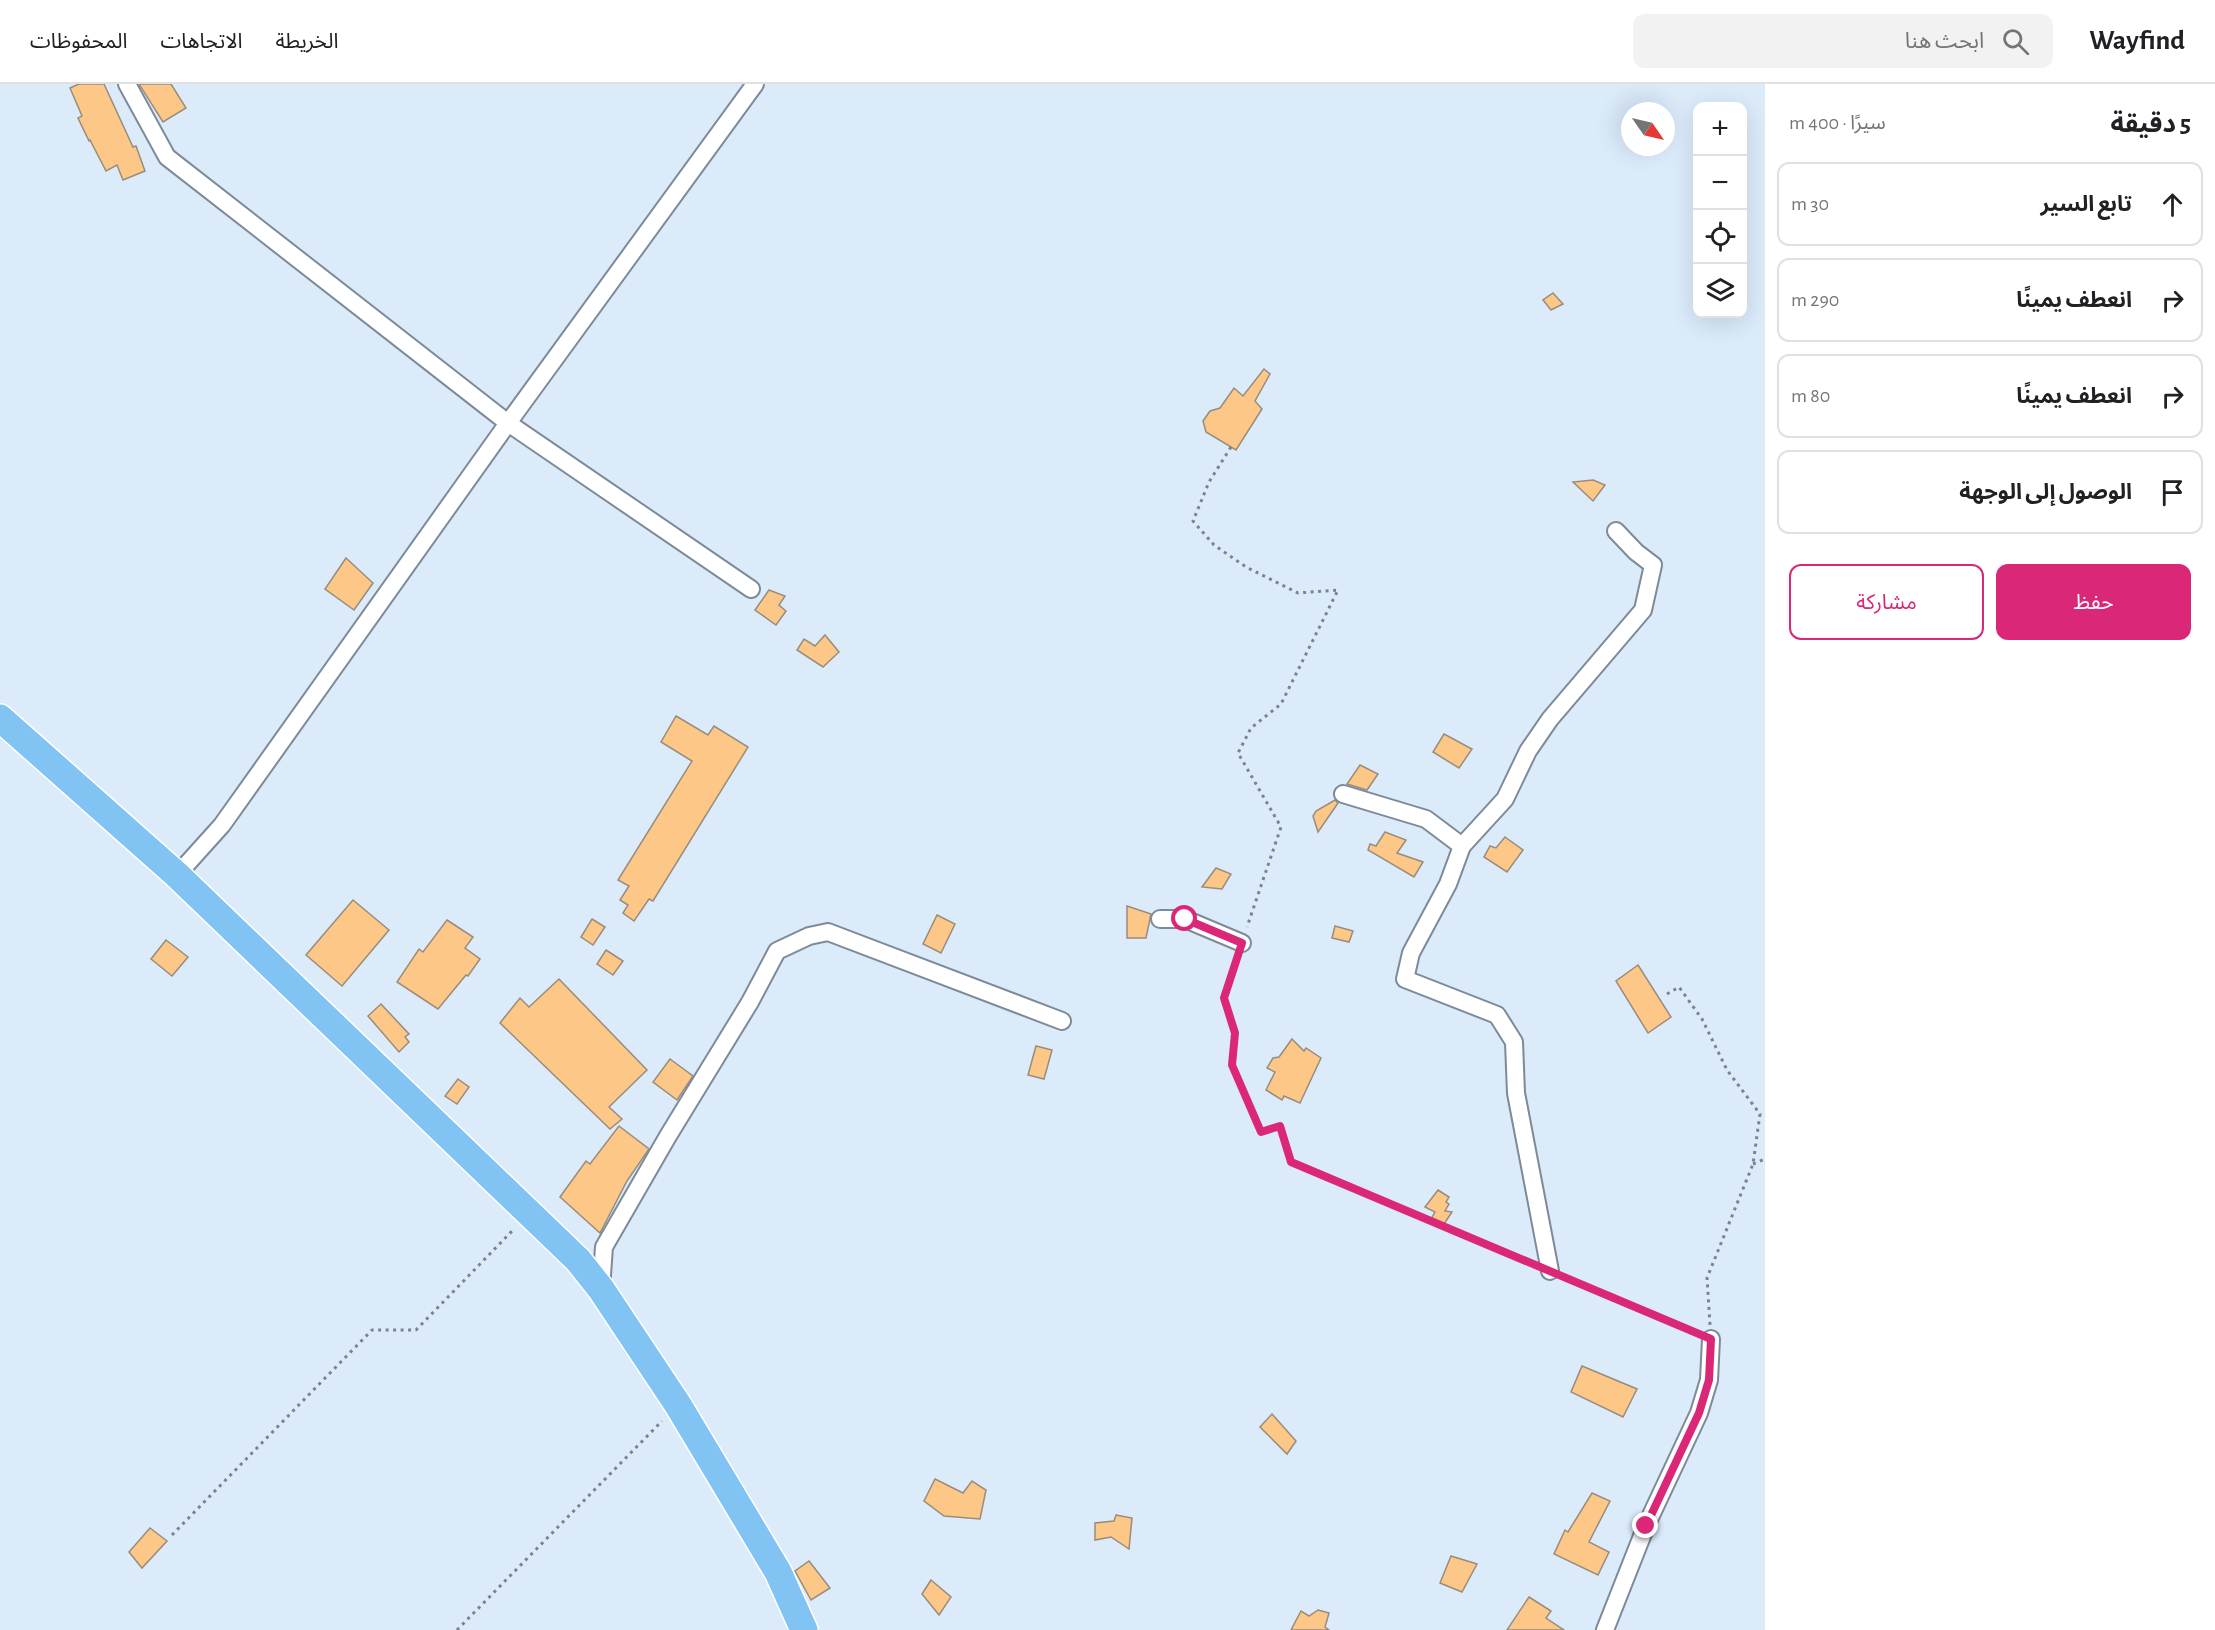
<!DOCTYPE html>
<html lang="ar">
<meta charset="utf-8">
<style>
body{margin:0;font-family:"Alegreya Sans","Noto Sans Arabic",sans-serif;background:#f2f2f2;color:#202124;direction:rtl}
.controls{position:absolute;right:18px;top:18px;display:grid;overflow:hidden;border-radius:12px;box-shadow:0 6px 24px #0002}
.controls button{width:54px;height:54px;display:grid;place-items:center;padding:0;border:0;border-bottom:2px solid #e0e0e0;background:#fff;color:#202124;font:30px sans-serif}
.compass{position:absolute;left:1621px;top:18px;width:54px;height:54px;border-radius:50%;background:#fff;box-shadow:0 6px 24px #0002;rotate:124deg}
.stop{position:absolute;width:18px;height:18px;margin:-14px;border:4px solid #db2777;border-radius:50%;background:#fff}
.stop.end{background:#db2777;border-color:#fff;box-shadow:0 2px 6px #0008}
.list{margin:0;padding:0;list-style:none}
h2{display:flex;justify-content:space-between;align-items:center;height:78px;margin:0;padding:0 24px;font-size:26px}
h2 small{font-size:20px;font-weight:400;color:#757577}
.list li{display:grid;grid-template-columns:39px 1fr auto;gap:18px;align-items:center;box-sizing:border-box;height:84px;margin:0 12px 12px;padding:0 12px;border:2px solid #e0e0e0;border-radius:12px}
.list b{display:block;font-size:22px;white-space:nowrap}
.list em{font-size:20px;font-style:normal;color:#757577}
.actions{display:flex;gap:12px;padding:18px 24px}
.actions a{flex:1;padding:14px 0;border:2px solid #db2777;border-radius:12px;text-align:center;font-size:21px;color:#db2777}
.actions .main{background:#db2777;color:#fff}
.icon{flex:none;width:33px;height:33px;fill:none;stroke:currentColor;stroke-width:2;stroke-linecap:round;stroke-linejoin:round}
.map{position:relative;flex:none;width:1765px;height:1546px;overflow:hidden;direction:ltr}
header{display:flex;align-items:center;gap:36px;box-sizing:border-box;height:84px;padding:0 30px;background:#fff;border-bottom:2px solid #e0e0e0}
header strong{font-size:28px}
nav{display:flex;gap:33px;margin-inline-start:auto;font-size:21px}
.search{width:420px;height:54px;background:#f2f2f2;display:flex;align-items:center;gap:15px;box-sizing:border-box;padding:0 21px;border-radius:12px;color:#757577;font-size:22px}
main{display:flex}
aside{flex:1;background:#fff}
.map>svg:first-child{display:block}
</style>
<header>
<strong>Wayfind</strong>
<div class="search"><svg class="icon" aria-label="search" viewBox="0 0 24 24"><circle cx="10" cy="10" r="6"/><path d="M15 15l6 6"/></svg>ابحث هنا</div>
<nav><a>الخريطة</a><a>الاتجاهات</a><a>المحفوظات</a></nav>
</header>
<main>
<aside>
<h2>5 دقيقة<small>سيرًا · 400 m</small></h2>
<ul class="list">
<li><svg class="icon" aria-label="ahead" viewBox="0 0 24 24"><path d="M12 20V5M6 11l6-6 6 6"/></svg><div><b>تابع السير</b></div><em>30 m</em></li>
<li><svg class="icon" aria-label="right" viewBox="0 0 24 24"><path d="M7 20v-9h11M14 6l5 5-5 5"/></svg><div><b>انعطف يمينًا</b></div><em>290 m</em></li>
<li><svg class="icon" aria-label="right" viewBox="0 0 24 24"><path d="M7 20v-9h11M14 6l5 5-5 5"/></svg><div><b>انعطف يمينًا</b></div><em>80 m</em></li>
<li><svg class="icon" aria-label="arrive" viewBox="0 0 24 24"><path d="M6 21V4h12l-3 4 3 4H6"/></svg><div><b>الوصول إلى الوجهة</b></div></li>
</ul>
<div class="actions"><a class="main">حفظ</a><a>مشاركة</a></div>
</aside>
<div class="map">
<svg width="1765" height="1546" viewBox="0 0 1765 1546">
<rect width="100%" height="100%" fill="#dbebfa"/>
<g fill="#fdc887" stroke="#998c7d" stroke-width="1.5">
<polygon points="79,0 104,0 133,63 136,62 145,87 123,96 117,81 106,87 90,56 89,57 78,34 82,32 70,4"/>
<polygon points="139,0 171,0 186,24 163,38"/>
<polygon points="1553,209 1563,220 1551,226 1543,216"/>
<polygon points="1264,285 1270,290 1255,317 1262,325 1236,366 1206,348 1203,337 1210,327 1220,324 1234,304 1243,312"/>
<polygon points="1593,396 1605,401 1593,417 1573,398"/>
<polygon points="346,474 373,499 354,526 325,505"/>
<polygon points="769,506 785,512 779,521 786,527 776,541 755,526"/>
<polygon points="825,551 839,568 823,583 797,566 804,555 815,562"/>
<polygon points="676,632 708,651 714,642 748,663 653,817 649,815 634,837 623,829 628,821 620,816 629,802 618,796 692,677 661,658"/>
<polygon points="1444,650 1472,665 1459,684 1433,668"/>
<polygon points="1360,681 1378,690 1367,706 1347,700"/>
<polygon points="1335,716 1338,719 1318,748 1313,732 1316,727"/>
<polygon points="1385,748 1406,756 1397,769 1423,778 1414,793 1368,766 1370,760 1376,762"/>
<polygon points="1505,753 1523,766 1507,788 1484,773 1490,762 1496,764"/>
<polygon points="1216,784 1231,790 1222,805 1202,803"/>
<polygon points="353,816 389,846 342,902 306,871"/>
<polygon points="1127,822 1151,830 1146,854 1127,854"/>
<polygon points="937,831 955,840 941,869 923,860"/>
<polygon points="592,835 605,843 593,861 581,853"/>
<polygon points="447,836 473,853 465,864 480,875 468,892 466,891 438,925 397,898 419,865 423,868"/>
<polygon points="1335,842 1353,847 1349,858 1332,854"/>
<polygon points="166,856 188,873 172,892 151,875"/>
<polygon points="606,866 623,877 613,891 597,880"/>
<polygon points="1638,881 1671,933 1648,949 1616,897"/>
<polygon points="559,895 647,986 609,1023 622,1035 610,1045 500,939 520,914 529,923"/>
<polygon points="381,920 409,950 405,953 409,958 399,968 368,932"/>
<polygon points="1292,955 1304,967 1306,964 1321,974 1300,1019 1284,1012 1282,1016 1266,1006 1275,988 1267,984 1273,974 1279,973"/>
<polygon points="1036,962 1052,966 1044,995 1028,991"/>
<polygon points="670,975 693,992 677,1016 653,998"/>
<polygon points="458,995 469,1003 457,1020 445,1012"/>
<polygon points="619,1042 649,1065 627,1097 600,1149 560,1113 586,1077 590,1080"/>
<polygon points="1438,1106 1449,1113 1446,1118 1449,1120 1445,1127 1452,1128 1444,1140 1431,1135 1435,1128 1425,1123"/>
<polygon points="1582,1282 1637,1305 1623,1333 1571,1308"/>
<polygon points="1272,1330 1296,1357 1287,1370 1260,1343"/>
<polygon points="935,1395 963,1409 972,1397 986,1406 980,1435 944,1432 924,1417"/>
<polygon points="1592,1409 1610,1417 1589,1458 1609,1468 1598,1491 1554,1470 1565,1446 1568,1448"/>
<polygon points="1116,1431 1132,1434 1129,1465 1111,1453 1095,1456 1095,1439 1114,1437"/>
<polygon points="150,1444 167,1457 142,1484 129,1468"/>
<polygon points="1451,1472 1477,1480 1462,1508 1440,1499"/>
<polygon points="809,1477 830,1504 811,1516 795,1487"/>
<polygon points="931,1496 951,1513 939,1531 922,1510"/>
<polygon points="1529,1513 1551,1527 1546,1534 1564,1546 1507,1546"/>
<polygon points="1318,1526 1329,1529 1325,1543 1329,1546 1291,1546 1301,1527 1309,1532"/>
</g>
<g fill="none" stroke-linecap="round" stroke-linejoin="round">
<g stroke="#7d8b99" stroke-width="20">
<g id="street">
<polyline points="127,0 167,73 508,339 751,505"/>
<polyline points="1343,710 1426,735 1462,762 1448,800 1411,869 1405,895 1497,931 1514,958 1516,1009 1550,1187"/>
<polyline points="1462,762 1505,715 1528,667 1550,635 1643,526 1653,481 1636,468 1616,447"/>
<polyline points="177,791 222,741 508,339 755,0"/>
<polyline points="1160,835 1185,835 1242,859"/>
<polyline points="601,1205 604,1163 668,1052 750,918 777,867 809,852 828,848 1062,937"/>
<polyline points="1605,1546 1646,1442 1699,1329 1709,1296 1711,1255"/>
</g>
</g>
<g stroke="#fff" stroke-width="30">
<polyline id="primary" points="0,634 177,791 578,1176 601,1205 678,1321 778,1488 804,1546"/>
</g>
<g stroke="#79848e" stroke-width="3" stroke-dasharray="3 4.5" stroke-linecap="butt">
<polyline points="1231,363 1209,398 1193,437 1214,461 1246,483 1298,509 1338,506 1281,620 1251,644 1238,669 1281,743 1247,843"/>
<polyline points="1237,872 1224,914 1235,949 1232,981 1261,1048 1280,1042 1291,1078 1533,1180"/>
<polyline points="1667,910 1679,903 1702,935 1727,986 1760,1030 1753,1080 1707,1194 1710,1241"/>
<polyline points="1753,1080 1765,1075"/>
<polyline points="1564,1193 1696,1249"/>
<polyline points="172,1451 372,1246 416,1246 514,1145"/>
<polyline points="457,1546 662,1337"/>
</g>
<use href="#street" stroke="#fff" stroke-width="16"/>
<use href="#primary" stroke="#81c3f2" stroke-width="27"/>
</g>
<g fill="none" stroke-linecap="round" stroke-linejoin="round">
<polyline stroke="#db2777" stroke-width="8" points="1185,835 1242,859 1224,914 1235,949 1232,981 1261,1048 1280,1042 1291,1078 1711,1255 1709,1296 1699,1329 1646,1442"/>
</g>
</svg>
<div class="controls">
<button>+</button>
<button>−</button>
<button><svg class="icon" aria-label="locate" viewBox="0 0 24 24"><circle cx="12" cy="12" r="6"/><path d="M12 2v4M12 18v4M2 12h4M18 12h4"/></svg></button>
<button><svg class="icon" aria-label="layers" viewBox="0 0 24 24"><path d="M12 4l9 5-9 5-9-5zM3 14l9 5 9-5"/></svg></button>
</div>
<svg class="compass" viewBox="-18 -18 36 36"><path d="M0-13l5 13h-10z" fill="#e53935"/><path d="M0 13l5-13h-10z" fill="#757577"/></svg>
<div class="stop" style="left:1185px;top:835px"></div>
<div class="stop end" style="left:1646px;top:1442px"></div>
</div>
</main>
